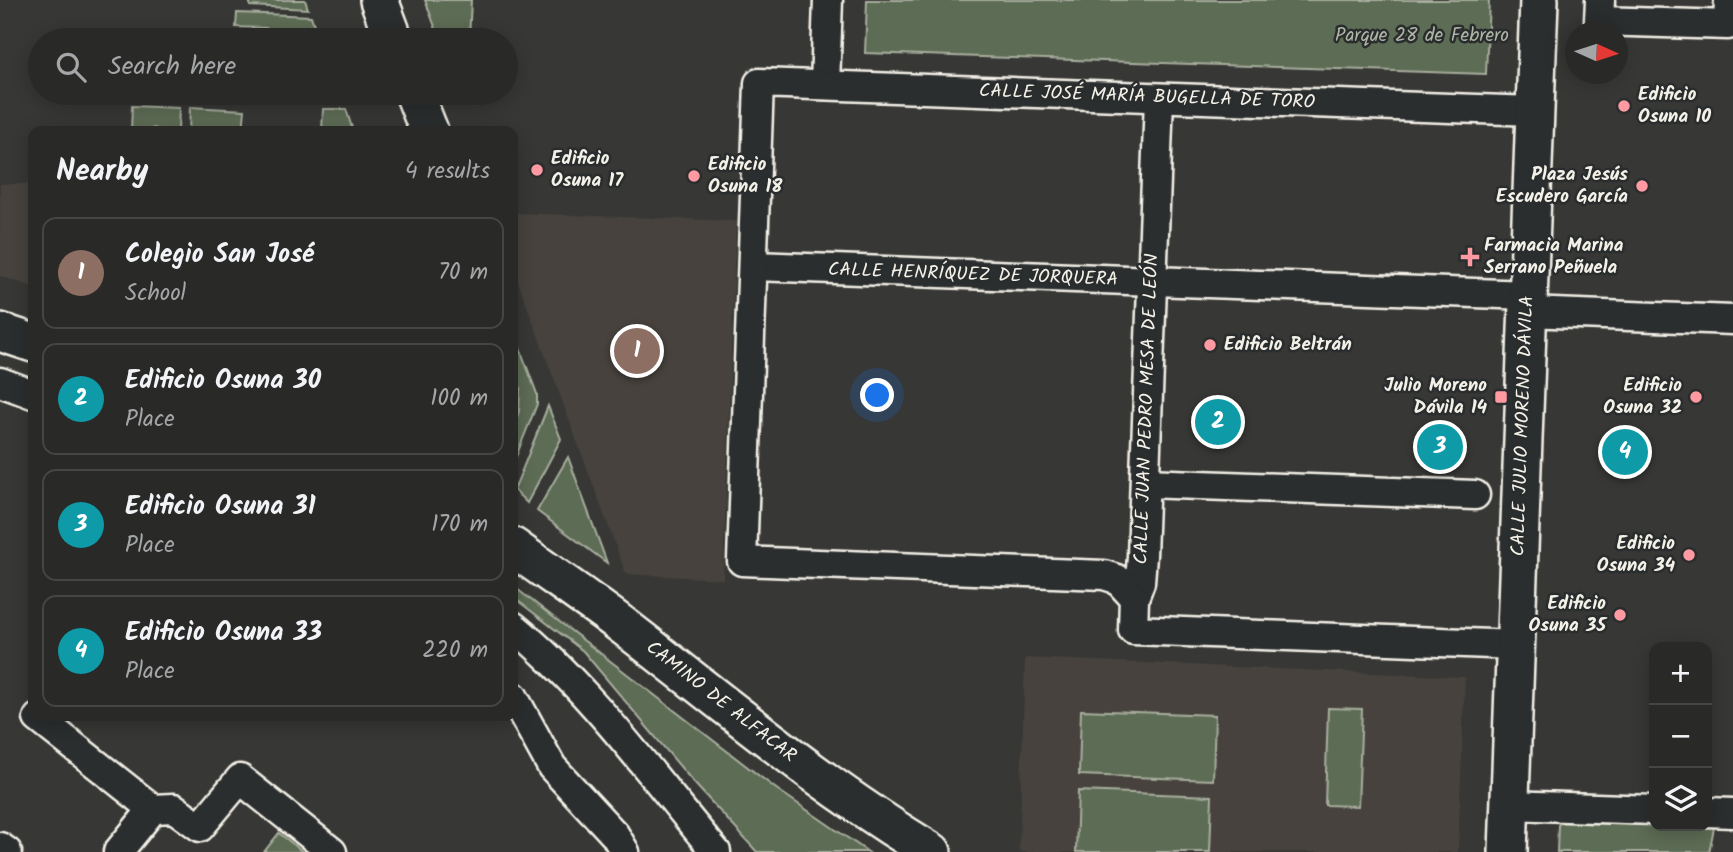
<!DOCTYPE html>
<meta charset="utf-8">
<style>
body{margin:0;font-family:Kalam,sans-serif;background:#313130;color:#f1f3f6}
.controls{position:absolute;right:21px;bottom:21px;display:grid;overflow:hidden;border-radius:14px;box-shadow:0 4px 18px #0003}
.controls button{width:63px;height:63px;display:grid;place-items:center;padding:0;border:0;border-bottom:2px solid #454545;background:#292928;color:#f1f3f6;font:35px sans-serif}
.compass{position:absolute;left:1565px;top:21px;width:63px;height:63px;border-radius:50%;background:#292928;box-shadow:0 4px 18px #0003;rotate:93deg}
.you{position:absolute;left:878px;top:396px;width:24px;height:24px;margin:-18px;border:5px solid #fff;border-radius:50%;background:#1a73e8;box-shadow:0 0 0 10px #1a73e833}
.badge{display:grid;place-items:center;width:46px;height:46px;border-radius:50%;background:#db2777;color:#fff;font-size:23px;font-weight:700}
.pin{position:absolute;translate:-50% -50%;border:4px solid #fff;box-shadow:0 2px 7px #0006}
.list{margin:0;padding:0;list-style:none}
h2{display:flex;justify-content:space-between;align-items:center;height:91px;margin:0;padding:0 28px;font-size:30px}
h2 small{font-size:23px;font-weight:400;color:#a5a6a8}
.list li{display:grid;grid-template-columns:46px 1fr auto;gap:21px;align-items:center;box-sizing:border-box;height:112px;margin:0 14px 14px;padding:0 14px;border:2px solid #454545;border-radius:14px}
.list b{display:block;font-size:26px;white-space:nowrap}
.list p{margin:0;font-size:23px;white-space:nowrap;color:#a5a6a8}
.list em{font-size:23px;font-style:normal;color:#a5a6a8}
.icon{flex:none;width:38px;height:38px;fill:none;stroke:currentColor;stroke-width:2;stroke-linecap:round;stroke-linejoin:round}
.map{position:relative;flex:none;width:1733px;height:852px;overflow:hidden}
.search{position:absolute;background:#292928;box-shadow:0 4px 18px #0003;left:28px;top:28px;width:490px;height:77px;display:flex;align-items:center;gap:18px;box-sizing:border-box;padding:0 24px;border-radius:38px;color:#a5a6a8;font-size:26px}
.panel{position:absolute;background:#292928;box-shadow:0 4px 18px #0003;left:28px;top:126px;width:490px;height:595px;border-radius:14px}
.map>svg:first-child{display:block}
</style>
<div class="map">
<svg width="1733" height="852" viewBox="0 0 1733 852">
<rect width="100%" height="100%" fill="#373735"/>
<filter id="ink" filterUnits="userSpaceOnUse"><feTurbulence type="fractalNoise" baseFrequency=".0143" numOctaves="2"/><feDisplacementMap in="SourceGraphic" scale="14" xChannelSelector="R" yChannelSelector="G"/><feConvolveMatrix kernelMatrix="1 2 1 2 8 2 1 2 1" color-interpolation-filters="sRGB"/></filter>
<g filter="url(#ink)">
<g fill="#47433e">
<polygon points="0,184 33,184 33,287 0,276"/>
<polygon points="513,213 736,221 723,579 626,574 513,268"/>
<polygon points="1025,658 1465,677 1458,852 1023,852 1019,850"/>
</g>
<g fill="#5d6c55" stroke="#a8ae9e" stroke-width="2">
<polygon points="250,0 305,0 308,9 250,6"/>
<polygon points="425,0 471,0 469,40 440,40"/>
<polygon points="867,0 1489,0 1486,74 865,53"/>
<polygon points="237,13 311,16 319,40 266,40 266,28 236,27"/>
<polygon points="132,106 179,108 178,131 162,131 154,128 147,131 131,131"/>
<polygon points="190,107 245,110 243,131 189,131"/>
<polygon points="323,109 346,109 353,131 322,131"/>
<polygon points="513,330 537,394 537,404 513,464 513,429 519,411 520,388 513,367"/>
<polygon points="548,406 561,439 527,503 514,490"/>
<polygon points="568,457 607,563 537,511"/>
<polygon points="513,586 775,788 868,852 757,852 694,783 583,651 513,597"/>
<polygon points="1328,708 1362,709 1358,806 1325,805"/>
<polygon points="1081,710 1215,715 1213,780 1079,775"/>
<polygon points="1078,791 1212,796 1210,852 1076,852"/>
<polygon points="1562,821 1714,828 1709,852 1557,852 1558,825"/>
<polygon points="279,833 303,852 264,852"/>
</g>
<g fill="none" stroke-linecap="round" stroke-linejoin="round">
<g stroke="#f4f1e8" stroke-width="33">
<g id="minor">
<polyline points="1600,0 1599,21 1728,25 1729,0"/>
<polyline points="825,85 828,0"/>
<polyline points="1159,98 1142,556 1140,582 1134,598 1133,630 1516,645"/>
<polyline points="754,266 1528,295"/>
<polyline points="1527,312 1733,320"/>
<polyline points="0,382 33,394"/>
<polyline points="1145,483 1475,495"/>
<polyline points="1134,598 1117,579 1104,575 742,561 759,83 1535,111"/>
<path d="M513,626C591,690 651,775 716,852"/>
<polyline points="513,696 552,767 615,835 625,852"/>
<polyline points="38,718 153,809 174,808 200,827 240,779 332,852"/>
<polyline points="1510,805 1654,810"/>
<polyline points="1707,812 1733,813"/>
<polyline points="0,847 7,852"/>
<polyline points="118,852 153,809"/>
</g>
</g>
<g stroke="#f4f1e8" stroke-width="42">
<g id="major">
<polyline points="379,0 394,40"/>
<polyline points="414,93 429,131"/>
<polyline points="0,332 33,343"/>
<path d="M513,547C550,574 589,600 626,628C726,705 823,787 932,852"/>
<polyline points="1508,852 1539,0"/>
</g>
</g>
<use href="#minor" stroke="#2a2d2e" stroke-width="28"/>
<use href="#major" stroke="#2a2d2e" stroke-width="37"/>
</g>
</g>
<g fill="#ff9aa2" stroke="#2a2d2e" stroke-width="2.5">
<circle cx="1624" cy="106" r="7"/>
<circle cx="537" cy="170" r="7"/>
<circle cx="694" cy="176" r="7"/>
<circle cx="1642" cy="186" r="7"/>
<path d="M1466.5 246.5h7v7h7v7h-7v7h-7v-7h-7v-7h7z"/>
<circle cx="1210" cy="345" r="7"/>
<rect x="1494" y="390" width="14" height="14" rx="3.5"/>
<circle cx="1696" cy="397" r="7"/>
<circle cx="1689" cy="555" r="7"/>
<circle cx="1620" cy="615" r="7"/>
</g>
<g text-anchor="middle" dominant-baseline="central" stroke-width="5" stroke-linejoin="round" paint-order="stroke">
<g font-size="19" fill="#b0b5a6" stroke="#2a2d2e">
<text x="1422" y="36">Parque 28 de Febrero</text>
</g>
<g font-size="19" font-weight="bold" fill="#f4f1e8" stroke="#2a2d2e" text-anchor="start">
<text x="1638" y="95">Edificio<tspan x="1638" dy="22">Osuna 10</tspan></text>
<text x="551" y="159">Edificio<tspan x="551" dy="22">Osuna 17</tspan></text>
<text x="708" y="165">Edificio<tspan x="708" dy="22">Osuna 18</tspan></text>
<text x="1628" y="175" text-anchor="end">Plaza Jesús<tspan x="1628" dy="22">Escudero García</tspan></text>
<text x="1484" y="246">Farmacia Marina<tspan x="1484" dy="22">Serrano Peñuela</tspan></text>
<text x="1224" y="345">Edificio Beltrán</text>
<text x="1487" y="386" text-anchor="end">Julio Moreno<tspan x="1487" dy="22">Dávila 14</tspan></text>
<text x="1682" y="386" text-anchor="end">Edificio<tspan x="1682" dy="22">Osuna 32</tspan></text>
<text x="1675" y="544" text-anchor="end">Edificio<tspan x="1675" dy="22">Osuna 34</tspan></text>
<text x="1606" y="604" text-anchor="end">Edificio<tspan x="1606" dy="22">Osuna 35</tspan></text>
</g>
<g font-size="19" fill="#f4f1e8" stroke="#2a2d2e">
<text transform="translate(1147 97) rotate(2)">CALLE JOSÉ MARÍA BUGELLA DE TORO</text>
<text transform="translate(973 275) rotate(2)">CALLE HENRÍQUEZ DE JORQUERA</text>
<text transform="translate(1147 409) rotate(-88)">CALLE JUAN PEDRO MESA DE LEÓN</text>
<text transform="translate(1523 426) rotate(-88)">CALLE JULIO MORENO DÁVILA</text>
<text transform="translate(721 702) rotate(38)">CAMINO DE ALFACAR</text>
</g>
</g>
</svg>
<div class="controls">
<button>+</button>
<button>−</button>
<button><svg class="icon" aria-label="layers" viewBox="0 0 24 24"><path d="M12 4l9 5-9 5-9-5zM3 14l9 5 9-5"/></svg></button>
</div>
<svg class="compass" viewBox="-18 -18 36 36"><path d="M0-13l5 13h-10z" fill="#e53935"/><path d="M0 13l5-13h-10z" fill="#a5a6a8"/></svg>
<div class="you"></div>
<div class="pin badge" style="left:637px;top:351px;background:#8d6e63">1</div>
<div class="pin badge" style="left:1218px;top:422px;background:#0f9aa8">2</div>
<div class="pin badge" style="left:1440px;top:447px;background:#0f9aa8">3</div>
<div class="pin badge" style="left:1625px;top:452px;background:#0f9aa8">4</div>
<div class="search"><svg class="icon" aria-label="search" viewBox="0 0 24 24"><circle cx="10" cy="10" r="6"/><path d="M15 15l6 6"/></svg>Search here</div>
<section class="panel">
<h2>Nearby<small>4 results</small></h2>
<ul class="list">
<li><span class="badge" style="background:#8d6e63">1</span><div><b>Colegio San José</b><p>School</p></div><em>70 m</em></li>
<li><span class="badge" style="background:#0f9aa8">2</span><div><b>Edificio Osuna 30</b><p>Place</p></div><em>100 m</em></li>
<li><span class="badge" style="background:#0f9aa8">3</span><div><b>Edificio Osuna 31</b><p>Place</p></div><em>170 m</em></li>
<li><span class="badge" style="background:#0f9aa8">4</span><div><b>Edificio Osuna 33</b><p>Place</p></div><em>220 m</em></li>
</ul>
</section>
</div>
